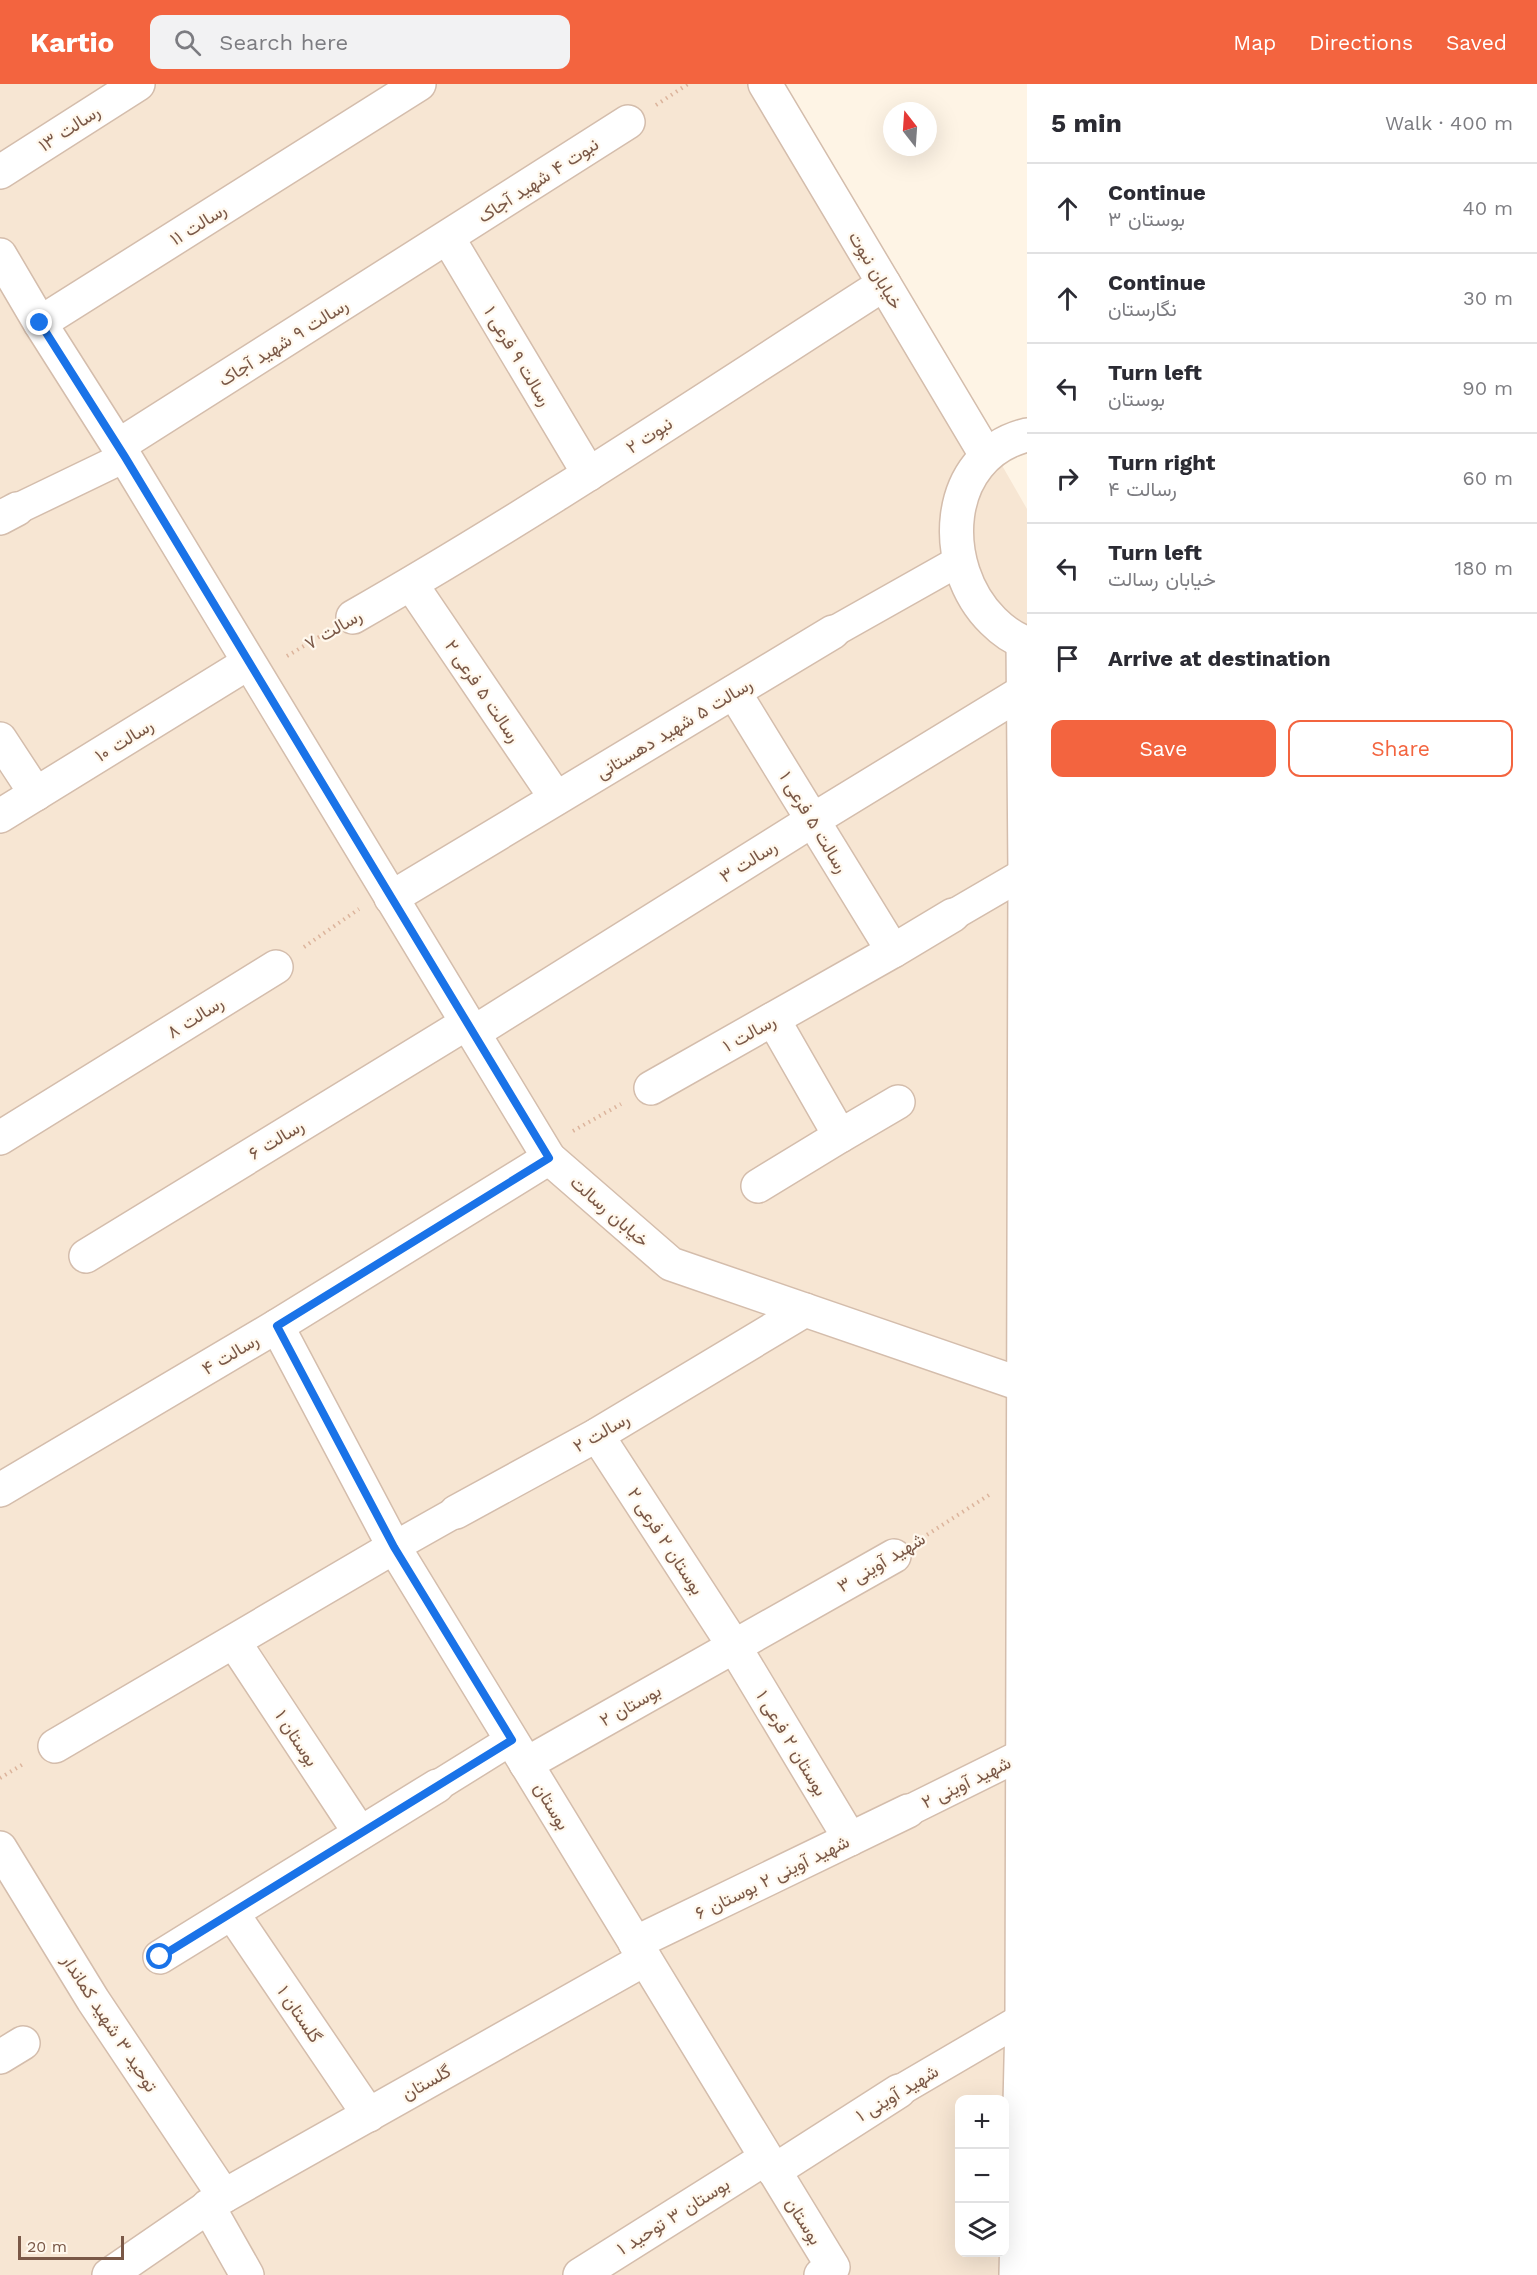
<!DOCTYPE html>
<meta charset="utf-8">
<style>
body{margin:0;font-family:"Work Sans",Vazirmatn,sans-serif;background:#f2f2f3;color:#2b2b33}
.controls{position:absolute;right:18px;bottom:18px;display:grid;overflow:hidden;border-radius:12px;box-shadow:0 6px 24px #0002}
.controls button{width:54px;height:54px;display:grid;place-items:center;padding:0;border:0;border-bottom:2px solid #e1e1e2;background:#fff;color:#2b2b33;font:30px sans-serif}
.compass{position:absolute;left:883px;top:18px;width:54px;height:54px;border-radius:50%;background:#fff;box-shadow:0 6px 24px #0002;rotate:343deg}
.scale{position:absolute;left:18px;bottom:15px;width:106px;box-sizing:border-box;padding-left:6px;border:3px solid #7a5847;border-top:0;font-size:16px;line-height:21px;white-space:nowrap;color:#7a5847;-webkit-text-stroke:4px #fff8ed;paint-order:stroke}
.stop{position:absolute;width:18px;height:18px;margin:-14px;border:4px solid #1a73e8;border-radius:50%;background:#fff}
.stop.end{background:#1a73e8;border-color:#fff;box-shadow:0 2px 6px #0008}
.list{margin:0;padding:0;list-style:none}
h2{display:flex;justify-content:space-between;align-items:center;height:78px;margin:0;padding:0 24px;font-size:26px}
h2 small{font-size:20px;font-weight:400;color:#7c7c81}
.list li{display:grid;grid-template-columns:39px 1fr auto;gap:18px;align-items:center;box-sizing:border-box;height:90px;padding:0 24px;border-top:2px solid #e1e1e2}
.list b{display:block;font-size:22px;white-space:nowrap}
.list p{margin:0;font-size:20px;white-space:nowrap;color:#7c7c81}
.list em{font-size:20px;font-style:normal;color:#7c7c81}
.actions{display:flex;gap:12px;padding:18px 24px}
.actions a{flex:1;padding:14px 0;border:2px solid #f3643f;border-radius:12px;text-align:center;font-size:21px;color:#f3643f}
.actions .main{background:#f3643f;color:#fff}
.icon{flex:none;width:33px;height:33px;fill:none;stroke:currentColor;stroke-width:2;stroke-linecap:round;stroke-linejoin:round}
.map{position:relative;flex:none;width:1027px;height:2191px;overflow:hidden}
header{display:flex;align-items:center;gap:36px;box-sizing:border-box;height:84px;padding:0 30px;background:#f3643f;color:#fff}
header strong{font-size:28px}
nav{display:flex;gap:33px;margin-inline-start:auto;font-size:21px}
.search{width:420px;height:54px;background:#f2f2f3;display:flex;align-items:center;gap:15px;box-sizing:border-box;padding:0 21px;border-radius:12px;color:#7c7c81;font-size:22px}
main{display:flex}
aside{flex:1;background:#fff}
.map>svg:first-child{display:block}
</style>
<header>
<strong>Kartio</strong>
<div class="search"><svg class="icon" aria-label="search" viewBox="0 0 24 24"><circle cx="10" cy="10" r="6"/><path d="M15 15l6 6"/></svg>Search here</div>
<nav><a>Map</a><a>Directions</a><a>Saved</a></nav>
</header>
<main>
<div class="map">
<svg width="1027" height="2191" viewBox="0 0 1027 2191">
<rect width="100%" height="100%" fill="#fef4e5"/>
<path fill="#f7e6d3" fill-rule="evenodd" d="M0,0H783L1027,425V2191H0ZM960,2016H1005V2168H960Z"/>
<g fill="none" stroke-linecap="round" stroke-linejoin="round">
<g stroke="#d4bdac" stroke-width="33">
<g id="pedestrian">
<polyline points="17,425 125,373"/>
<polyline points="833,548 959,477"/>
<polyline points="953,831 1025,789"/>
<polyline points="394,1463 456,1428"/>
<polyline points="437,1702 511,1656"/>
<polyline points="908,1727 1023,1670"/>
<polyline points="899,2007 1022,1935"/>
</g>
</g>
<g stroke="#d4bdac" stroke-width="36">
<g id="minor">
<polyline points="765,0 986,371"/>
<polyline points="0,88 138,0"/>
<polyline points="448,154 589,390"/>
<polyline points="0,171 40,239 125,373 549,1074 671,1180 1023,1301"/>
<polyline points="40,239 419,0"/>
<polyline points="118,362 628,38"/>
<polyline points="0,434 17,425"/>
<polyline points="411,500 556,714"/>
<path d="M353,533C535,429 709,312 884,200"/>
<polyline points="734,608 893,867"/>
<polyline points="0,655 36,710"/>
<polyline points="0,732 248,579"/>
<polyline points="391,814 833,548"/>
<polyline points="773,935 840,1052 898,1018"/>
<polyline points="473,949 813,736 1024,607"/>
<polyline points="651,1004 893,867 953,831"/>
<polyline points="0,1054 276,883"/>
<polyline points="758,1102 840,1052"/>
<polyline points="86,1172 467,939"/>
<polyline points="277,1242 394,1463 833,2183 821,2191"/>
<polyline points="597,1351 734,1562 850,1755"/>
<polyline points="0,1406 277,1242 549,1074"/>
<polyline points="456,1428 597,1351 805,1226"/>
<polyline points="234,1558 360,1749"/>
<polyline points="55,1662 394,1463"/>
<polyline points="526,1680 894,1472"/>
<polyline points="0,1764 93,1916 224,2112"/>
<polyline points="232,1829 369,2031"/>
<polyline points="635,1859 908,1727"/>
<polyline points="160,1873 437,1702"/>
<polyline points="0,1973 23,1959"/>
<polyline points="774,2087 899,2007"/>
<polyline points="208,2122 247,2191"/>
<polyline points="109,2191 224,2112 645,1875"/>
<polyline points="580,2191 766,2074"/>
</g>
</g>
<g stroke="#d4bdac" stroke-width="36">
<g id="tertiary">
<path d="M1027,351C942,372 938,483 993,537C1002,546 1014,555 1027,559"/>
<polyline points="1016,2191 1022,1935 1025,789 1023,558"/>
</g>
</g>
<g stroke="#dcb49c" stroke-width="4" stroke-dasharray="1.5 4.5" stroke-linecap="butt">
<polyline points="656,21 688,0"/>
<polyline points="287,572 324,550"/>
<polyline points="304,863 359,825"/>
<polyline points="573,1047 621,1020"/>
<polyline points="922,1454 989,1411"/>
<polyline points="0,1694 25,1679"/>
</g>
<use href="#pedestrian" stroke="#fff" stroke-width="30"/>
<use href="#minor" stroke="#fff" stroke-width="33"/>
<use href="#tertiary" stroke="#fff" stroke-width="33"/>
</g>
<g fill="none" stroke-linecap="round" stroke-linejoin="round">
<polyline stroke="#1a73e8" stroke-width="8" points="40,239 125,373 549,1074 277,1242 394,1463 512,1656 160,1873"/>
</g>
<g text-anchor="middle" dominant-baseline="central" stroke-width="4.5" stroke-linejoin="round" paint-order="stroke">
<g font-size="18" fill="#7a5847" stroke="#fff8ed">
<text transform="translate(69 44) rotate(-33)">رسالت ۱۳</text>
<text transform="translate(538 96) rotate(-33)">نبوت ۴ شهید آجاک</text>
<text transform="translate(198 140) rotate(-32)">رسالت ۱۱</text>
<text transform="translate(876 186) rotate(59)">خیابان نبوت</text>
<text transform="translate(283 258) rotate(-32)">رسالت ۹ شهید آجاک</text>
<text transform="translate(518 272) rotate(59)">رسالت ۹ فرعی ۱</text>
<text transform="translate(649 351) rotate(-33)">نبوت ۲</text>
<text transform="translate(333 545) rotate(-30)">رسالت ۷</text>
<text transform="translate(483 607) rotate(56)">رسالت ۵ فرعی ۲</text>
<text transform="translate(674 644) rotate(-31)">رسالت ۵ شهید دهستانی</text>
<text transform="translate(124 656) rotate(-32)">رسالت ۱۰</text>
<text transform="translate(814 738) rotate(59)">رسالت ۵ فرعی ۱</text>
<text transform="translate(748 777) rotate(-32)">رسالت ۳</text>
<text transform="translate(195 933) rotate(-32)">رسالت ۸</text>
<text transform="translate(749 949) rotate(-29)">رسالت ۱</text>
<text transform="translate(276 1055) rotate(-31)">رسالت ۶</text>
<text transform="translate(610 1127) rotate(41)">خیابان رسالت</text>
<text transform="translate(230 1270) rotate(-31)">رسالت ۴</text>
<text transform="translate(601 1348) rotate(-30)">رسالت ۲</text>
<text transform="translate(666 1457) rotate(57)">بوستان ۲ فرعی ۲</text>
<text transform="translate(881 1478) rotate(-31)">شهید آوینی ۳</text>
<text transform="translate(630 1621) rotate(-29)">بوستان ۲</text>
<text transform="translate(297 1654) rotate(57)">بوستان ۱</text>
<text transform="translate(792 1659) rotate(59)">بوستان ۲ فرعی ۱</text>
<text transform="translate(966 1698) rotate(-26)">شهید آوینی ۲</text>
<text transform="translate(552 1722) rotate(59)">بوستان</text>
<text transform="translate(772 1793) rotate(-26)">شهید آوینی ۲ بوستان ۶</text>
<text transform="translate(300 1930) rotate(56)">گلستان ۱</text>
<text transform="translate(110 1939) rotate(57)">توحید ۳ شهید کماندار</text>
<text transform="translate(426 1998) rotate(-29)">گلستان</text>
<text transform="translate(897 2009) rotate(-31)">شهید آوینی ۱</text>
<text transform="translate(673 2132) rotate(-32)">بوستان ۳ توحید ۱</text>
<text transform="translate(804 2137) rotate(58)">بوستان</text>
</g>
</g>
</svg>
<div class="controls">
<button>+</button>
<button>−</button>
<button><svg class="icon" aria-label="layers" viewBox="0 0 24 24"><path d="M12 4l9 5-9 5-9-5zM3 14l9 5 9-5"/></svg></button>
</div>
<svg class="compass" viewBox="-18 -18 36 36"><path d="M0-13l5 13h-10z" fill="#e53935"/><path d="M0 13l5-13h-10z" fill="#7c7c81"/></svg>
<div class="scale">20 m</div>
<div class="stop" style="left:160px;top:1873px"></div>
<div class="stop end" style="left:40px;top:239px"></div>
</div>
<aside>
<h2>5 min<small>Walk · 400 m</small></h2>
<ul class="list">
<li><svg class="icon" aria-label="ahead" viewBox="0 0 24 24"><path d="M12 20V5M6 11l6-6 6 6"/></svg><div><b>Continue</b><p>بوستان ۳</p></div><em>40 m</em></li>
<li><svg class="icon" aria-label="ahead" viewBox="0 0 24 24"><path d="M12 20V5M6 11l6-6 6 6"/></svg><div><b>Continue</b><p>نگارستان</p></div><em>30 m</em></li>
<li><svg class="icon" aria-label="left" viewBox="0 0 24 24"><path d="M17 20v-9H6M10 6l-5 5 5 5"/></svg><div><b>Turn left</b><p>بوستان</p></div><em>90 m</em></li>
<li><svg class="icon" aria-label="right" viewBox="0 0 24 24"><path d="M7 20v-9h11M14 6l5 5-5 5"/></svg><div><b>Turn right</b><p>رسالت ۴</p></div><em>60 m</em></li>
<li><svg class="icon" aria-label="left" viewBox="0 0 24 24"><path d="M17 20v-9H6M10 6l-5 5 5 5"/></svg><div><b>Turn left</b><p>خیابان رسالت</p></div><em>180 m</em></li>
<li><svg class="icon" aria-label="arrive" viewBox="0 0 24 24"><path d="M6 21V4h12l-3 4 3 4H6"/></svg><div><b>Arrive at destination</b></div></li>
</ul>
<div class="actions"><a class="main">Save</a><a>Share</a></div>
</aside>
</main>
